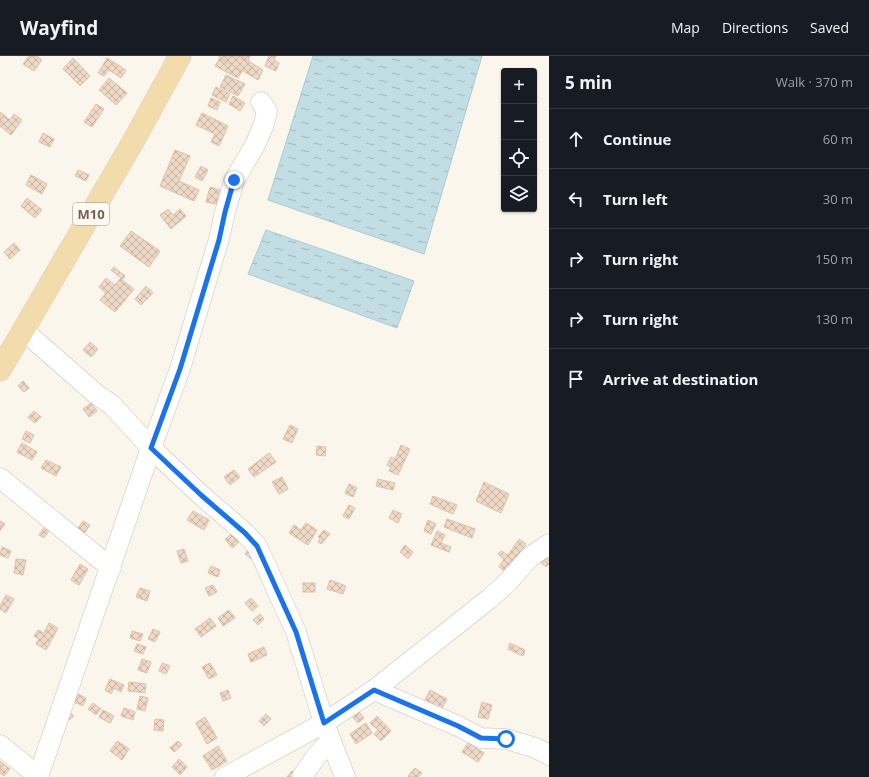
<!DOCTYPE html>
<meta charset="utf-8">
<style>
body{margin:0;font-family:"Open Sans",sans-serif;background:#242831;color:#f1f3f6}
.controls{position:absolute;right:12px;top:12px;display:grid;overflow:hidden;border-radius:4px;box-shadow:0 1px 3px #0004}
.controls button{width:36px;height:36px;display:grid;place-items:center;padding:0;border:0;border-bottom:1px solid #363941;background:#171b24;color:#f1f3f6;font:20px sans-serif}
.stop{position:absolute;width:12px;height:12px;margin:-9px;border:3px solid #1a73e8;border-radius:50%;background:#fff}
.stop.end{background:#1a73e8;border-color:#fff;box-shadow:0 1px 4px #0008}
.list{margin:0;padding:0;list-style:none}
h2{display:flex;justify-content:space-between;align-items:center;height:52px;margin:0;padding:0 16px;font-size:17px}
h2 small{font-size:13px;font-weight:400;color:#9ea1a6}
.list li{display:grid;grid-template-columns:26px 1fr auto;gap:12px;align-items:center;box-sizing:border-box;height:60px;padding:0 16px;border-top:1px solid #363941}
.list b{display:block;font-size:15px;white-space:nowrap}
.list em{font-size:13px;font-style:normal;color:#9ea1a6}
.icon{flex:none;width:22px;height:22px;fill:none;stroke:currentColor;stroke-width:2;stroke-linecap:round;stroke-linejoin:round}
.map{position:relative;flex:none;width:549px;height:721px;overflow:hidden}
header{display:flex;align-items:center;gap:24px;box-sizing:border-box;height:56px;padding:0 20px;background:#171b24;border-bottom:1px solid #363941}
header strong{font-size:19px}
nav{display:flex;gap:22px;margin-inline-start:auto;font-size:14px}
main{display:flex}
aside{flex:1;background:#171b24}
.map>svg:first-child{display:block}
</style>
<header>
<strong>Wayfind</strong>
<nav><a>Map</a><a>Directions</a><a>Saved</a></nav>
</header>
<main>
<div class="map">
<svg width="549" height="721" viewBox="0 0 549 721">
<defs>
<pattern id="water-ripples" width="26" height="14" patternUnits="userSpaceOnUse"><rect width="26" height="14" fill="#c2dde4"/><path d="M2 4q2-2 4 0t4 0M15 11q2-2 4 0t4 0" fill="none" stroke="#a2b6bb"/></pattern>
<pattern id="building-cross-hatch" width="8" height="8" patternUnits="userSpaceOnUse"><rect width="8" height="8" fill="#eed8c6"/><path d="M0 0l8 8M0 8l8-8" fill="none" stroke="#c5b2a3"/></pattern>
</defs>
<rect width="100%" height="100%" fill="#fbf6ec"/>
<g fill="url(#water-ripples)" stroke="#a9cbd4">
<polygon points="313,0 482,0 424,198 268,144"/>
<polygon points="266,174 414,225 397,272 248,218"/>
</g>
<g fill="url(#building-cross-hatch)" stroke="#dfc0a8">
<polygon points="29,0 37,0 42,4 34,15 23,8"/>
<polygon points="219,0 240,0 263,14 258,24 219,1"/>
<polygon points="241,0 250,0 248,5"/>
<polygon points="269,0 276,0 274,4 279,7 276,15 265,10"/>
<polygon points="73,2 90,20 80,30 63,13"/>
<polygon points="107,2 126,14 121,22 109,14 104,20 98,17"/>
<polygon points="220,2 242,15 238,22 215,10"/>
<polygon points="226,19 245,28 238,40 220,31"/>
<polygon points="109,22 127,37 116,49 99,34"/>
<polygon points="216,31 230,38 226,46 212,39"/>
<polygon points="233,40 245,47 240,55 229,48"/>
<polygon points="211,42 220,46 217,54 208,50"/>
<polygon points="96,48 104,53 92,71 84,66"/>
<polygon points="0,56 10,64 14,58 22,64 11,79 0,70"/>
<polygon points="202,57 228,70 219,90 211,86 215,78 196,69"/>
<polygon points="43,77 54,83 50,91 39,86"/>
<polygon points="175,94 190,100 179,125 199,134 194,145 160,130"/>
<polygon points="201,110 208,114 202,125 195,121"/>
<polygon points="78,114 89,119 86,125 75,120"/>
<polygon points="31,119 47,128 42,138 26,129"/>
<polygon points="210,131 220,134 216,148 206,146"/>
<polygon points="27,142 42,154 35,162 21,150"/>
<polygon points="168,153 173,159 180,153 186,160 171,173 160,159"/>
<polygon points="131,175 160,195 149,211 120,190"/>
<polygon points="14,187 20,194 10,203 4,196"/>
<polygon points="114,211 125,220 122,224 134,233 115,256 100,244 106,237 99,231 106,222 115,229 121,222 111,214"/>
<polygon points="146,230 153,237 141,249 135,243"/>
<polygon points="90,286 98,293 91,301 83,294"/>
<polygon points="23,325 29,332 24,336 18,330"/>
<polygon points="91,347 97,355 89,361 83,353"/>
<polygon points="34,355 41,361 35,367 28,361"/>
<polygon points="290,369 298,373 292,387 283,383"/>
<polygon points="26,375 34,379 30,387 22,383"/>
<polygon points="22,387 37,396 32,404 17,396"/>
<polygon points="401,389 410,393 398,419 389,415 391,411 387,409 391,401 395,403"/>
<polygon points="317,390 326,391 325,400 316,399"/>
<polygon points="269,397 276,406 254,421 248,413"/>
<polygon points="46,404 61,411 56,420 41,412"/>
<polygon points="234,414 240,421 230,429 224,421"/>
<polygon points="282,421 288,433 279,438 272,426"/>
<polygon points="378,423 395,427 393,434 376,430"/>
<polygon points="484,426 509,438 501,457 476,445"/>
<polygon points="349,428 357,432 353,441 345,437"/>
<polygon points="433,440 457,449 453,458 430,448"/>
<polygon points="349,449 355,452 349,463 343,460"/>
<polygon points="393,454 402,458 398,467 389,462"/>
<polygon points="193,455 209,464 204,474 187,464"/>
<polygon points="447,463 475,473 472,482 444,471"/>
<polygon points="428,464 436,468 431,478 424,475"/>
<polygon points="0,465 5,468 0,475"/>
<polygon points="83,465 90,469 83,479 77,474"/>
<polygon points="306,467 317,474 308,489 289,477 294,469 301,474"/>
<polygon points="45,470 50,473 44,482 39,479"/>
<polygon points="324,474 330,478 321,488 318,486 320,482 318,481"/>
<polygon points="437,475 445,479 441,487 451,491 449,496 431,489"/>
<polygon points="234,476 240,485 232,492 225,483"/>
<polygon points="519,483 526,488 507,517 499,511 504,503 498,498 501,495 508,499"/>
<polygon points="405,489 413,496 408,503 400,496"/>
<polygon points="2,491 11,495 8,502 0,499"/>
<polygon points="250,492 255,506 245,498"/>
<polygon points="184,493 188,505 181,507 177,495"/>
<polygon points="547,502 549,504 549,508 546,511 541,507"/>
<polygon points="16,503 26,504 23,519 14,517"/>
<polygon points="80,508 88,513 79,529 71,524"/>
<polygon points="211,510 220,514 218,521 208,517"/>
<polygon points="330,524 346,530 343,538 327,533"/>
<rect x="303" y="527" width="12" height="9"/>
<polygon points="213,529 217,536 209,540 205,532"/>
<polygon points="140,532 150,535 147,545 136,541"/>
<polygon points="6,539 14,543 6,557 0,553 0,550"/>
<polygon points="251,542 258,550 252,555 245,547"/>
<polygon points="229,554 235,562 223,570 218,562"/>
<polygon points="260,558 264,563 258,569 253,564"/>
<polygon points="210,562 216,570 201,581 195,573"/>
<polygon points="49,567 58,572 46,594 36,588 39,583 34,580 38,574 44,577"/>
<polygon points="153,573 160,576 155,586 148,583"/>
<polygon points="132,575 143,578 140,585 130,582"/>
<polygon points="510,587 525,594 523,600 508,593"/>
<polygon points="137,588 146,591 143,598 134,595"/>
<polygon points="264,591 267,599 251,606 248,598"/>
<polygon points="142,603 151,606 147,617 138,614"/>
<polygon points="162,607 170,610 166,618 159,615"/>
<polygon points="210,607 217,619 209,623 202,611"/>
<polygon points="110,623 124,629 121,636 114,632 111,638 105,634"/>
<polygon points="129,626 146,628 145,637 128,635"/>
<polygon points="228,634 231,642 223,645 220,637"/>
<polygon points="430,634 447,643 441,654 424,646"/>
<polygon points="78,638 86,642 83,650 74,646"/>
<polygon points="140,640 148,642 145,655 137,653"/>
<polygon points="482,646 492,649 488,663 478,661"/>
<polygon points="93,647 101,653 96,659 88,653"/>
<polygon points="124,652 135,656 133,664 121,660"/>
<polygon points="356,652 364,662 358,667 350,658"/>
<polygon points="103,654 114,660 110,667 99,661"/>
<polygon points="69,655 74,660 65,667"/>
<polygon points="266,658 271,663 264,670 259,665"/>
<polygon points="377,660 391,675 381,685 374,678 378,674 370,667"/>
<polygon points="205,661 217,682 207,688 196,667"/>
<polygon points="155,663 164,664 163,675 154,674"/>
<polygon points="366,667 372,677 356,688 350,678"/>
<polygon points="117,685 129,693 122,704 110,695"/>
<polygon points="178,685 182,689 174,696 170,692"/>
<polygon points="468,687 484,697 478,706 462,696"/>
<polygon points="218,690 227,705 212,714 203,700"/>
<polygon points="179,703 187,711 180,719 172,711"/>
<polygon points="0,705 10,713 4,720 0,717"/>
<polygon points="415,712 422,717 418,721 409,721 408,720"/>
<polygon points="292,715 299,720 298,721 287,721"/>
</g>
<g fill="none" stroke-linecap="round" stroke-linejoin="round">
<g stroke="#cdbfb3" stroke-width="21">
<g id="minor">
<polyline points="23,274 96,338 112,349 151,392 201,439 245,477 257,490 296,576 324,667 345,721"/>
<polyline points="0,422 111,512"/>
<polyline points="374,634 458,670 481,682 506,683 536,692 549,699"/>
<polyline points="0,689 38,720"/>
<polyline points="38,721 151,392 180,313 219,183 225,156 234,125 255,89 264,68 267,55 261,46"/>
<polyline points="225,721 324,667 374,634 489,543 506,528 530,501 549,488"/>
<polyline points="302,721 315,702 331,684"/>
</g>
</g>
<g stroke="#d8d2ce" stroke-width="23">
<polyline id="major" points="0,314 134,84 180,0"/>
</g>
<use href="#minor" stroke="#fff" stroke-width="20"/>
<use href="#major" stroke="#f3dcac" stroke-width="22"/>
</g>
<g fill="none" stroke-linecap="round" stroke-linejoin="round">
<polyline stroke="#1a73e8" stroke-width="5" points="234,124 225,156 219,184 180,313 151,392 201,439 245,477 257,490 296,576 324,667 374,634 458,670 481,682 506,683"/>
</g>
<g text-anchor="middle" dominant-baseline="central" stroke-width="3" stroke-linejoin="round" paint-order="stroke">
<rect fill="#fefaf3" stroke="#9e8e82" stroke-width="1" x="73" y="147" width="36" height="22" rx="3"/>
<g font-size="13" font-weight="bold" fill="#755f51">
<text x="91" y="158">M10</text>
</g>
</g>
</svg>
<div class="controls">
<button>+</button>
<button>−</button>
<button><svg class="icon" aria-label="locate" viewBox="0 0 24 24"><circle cx="12" cy="12" r="6"/><path d="M12 2v4M12 18v4M2 12h4M18 12h4"/></svg></button>
<button><svg class="icon" aria-label="layers" viewBox="0 0 24 24"><path d="M12 4l9 5-9 5-9-5zM3 14l9 5 9-5"/></svg></button>
</div>
<div class="stop" style="left:506px;top:683px"></div>
<div class="stop end" style="left:234px;top:124px"></div>
</div>
<aside>
<h2>5 min<small>Walk · 370 m</small></h2>
<ul class="list">
<li><svg class="icon" aria-label="ahead" viewBox="0 0 24 24"><path d="M12 20V5M6 11l6-6 6 6"/></svg><div><b>Continue</b></div><em>60 m</em></li>
<li><svg class="icon" aria-label="left" viewBox="0 0 24 24"><path d="M17 20v-9H6M10 6l-5 5 5 5"/></svg><div><b>Turn left</b></div><em>30 m</em></li>
<li><svg class="icon" aria-label="right" viewBox="0 0 24 24"><path d="M7 20v-9h11M14 6l5 5-5 5"/></svg><div><b>Turn right</b></div><em>150 m</em></li>
<li><svg class="icon" aria-label="right" viewBox="0 0 24 24"><path d="M7 20v-9h11M14 6l5 5-5 5"/></svg><div><b>Turn right</b></div><em>130 m</em></li>
<li><svg class="icon" aria-label="arrive" viewBox="0 0 24 24"><path d="M6 21V4h12l-3 4 3 4H6"/></svg><div><b>Arrive at destination</b></div></li>
</ul>
</aside>
</main>
